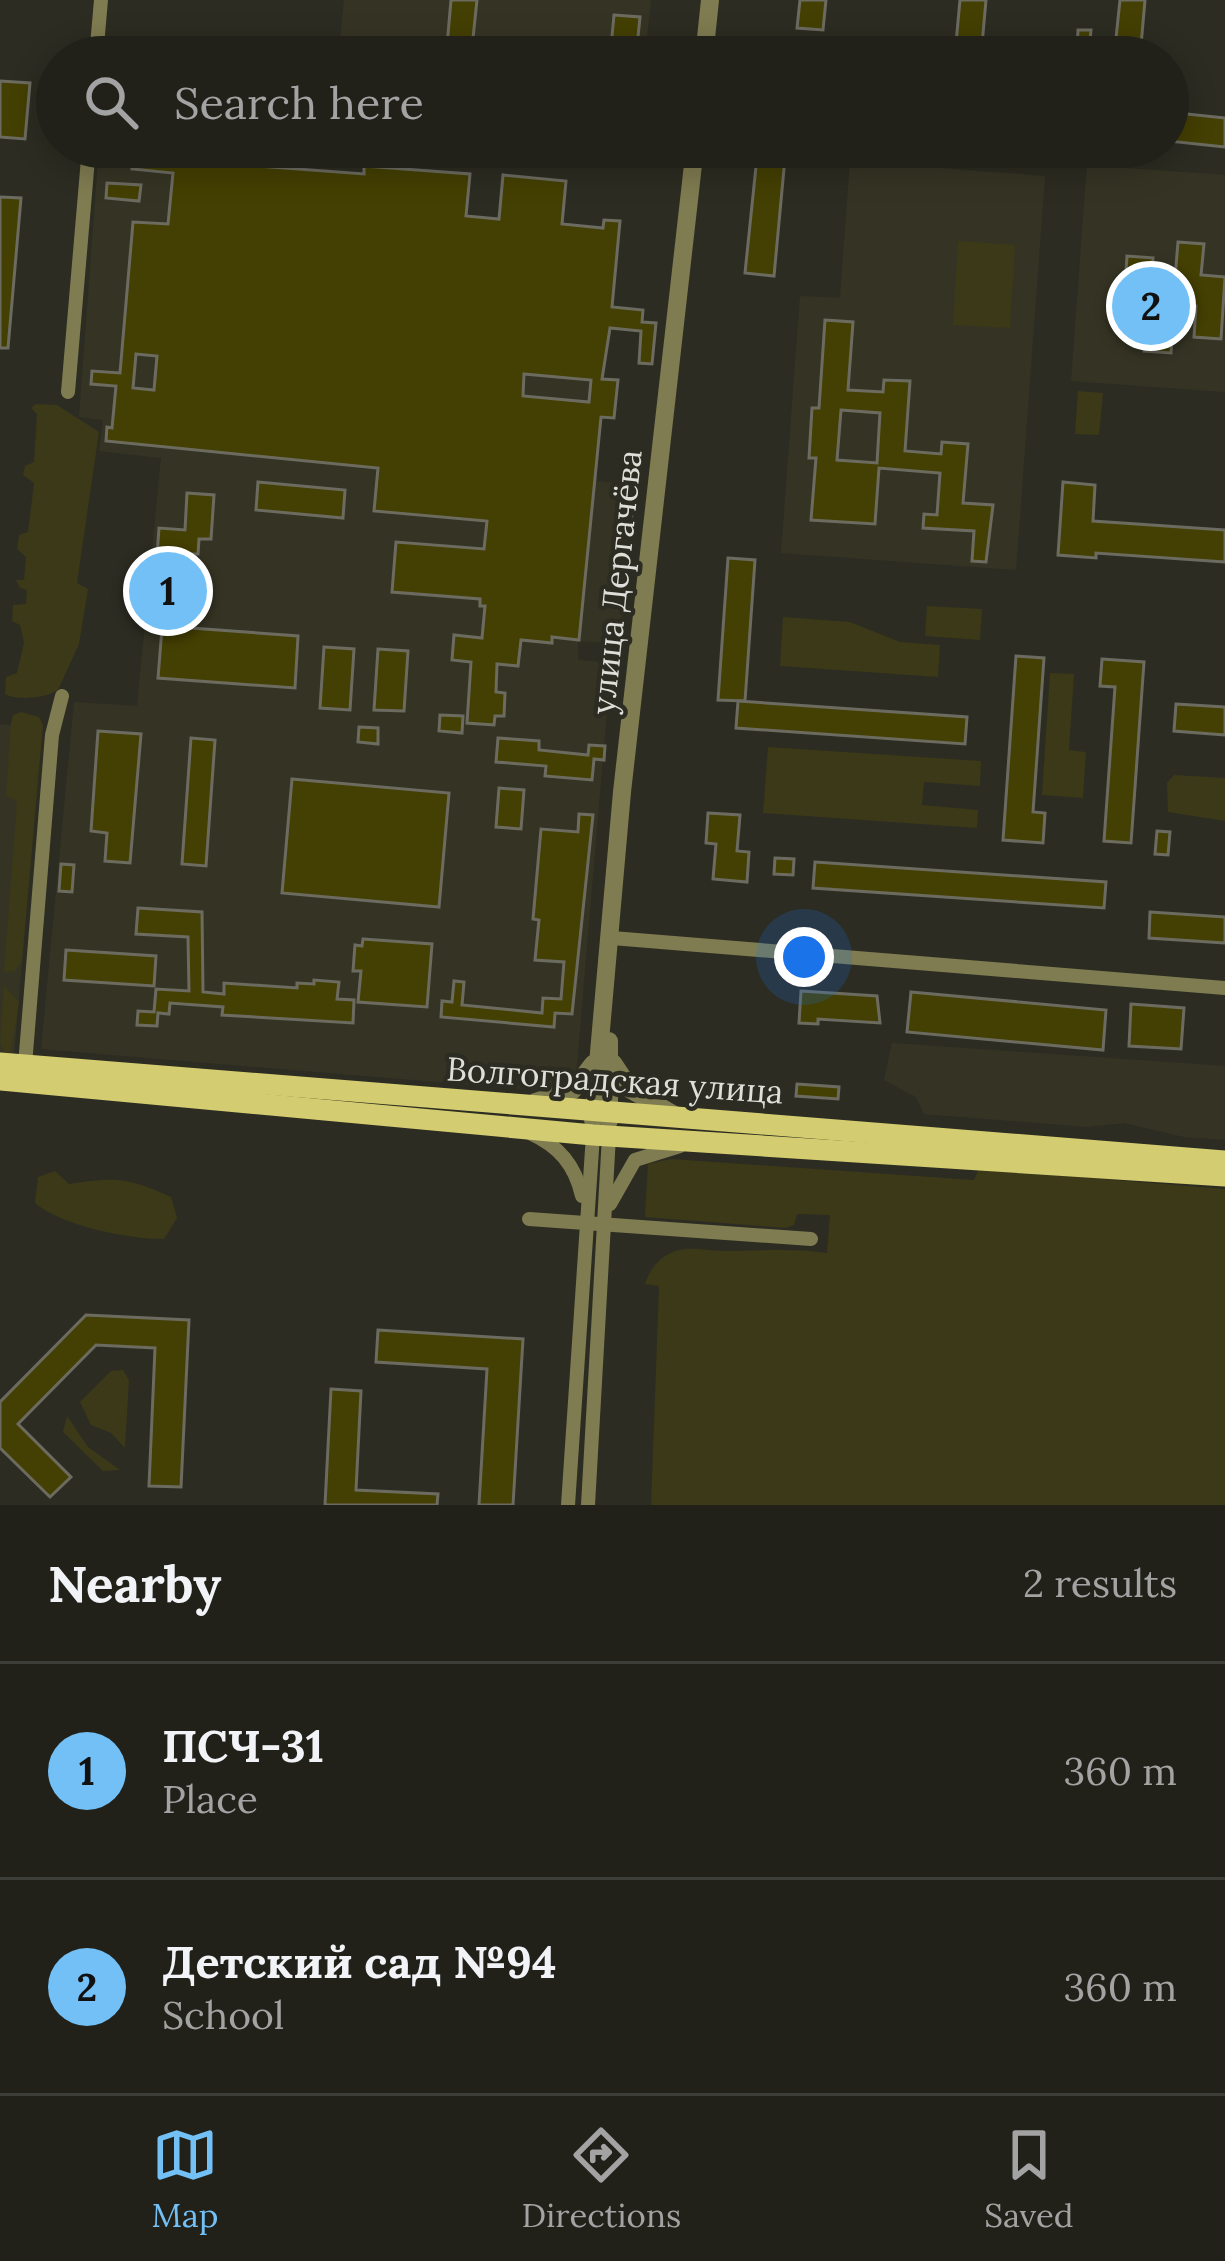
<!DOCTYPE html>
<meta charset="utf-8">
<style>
body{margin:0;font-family:Lora,serif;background:#2d2e27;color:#f1f3f6}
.you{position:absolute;left:804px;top:957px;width:42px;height:42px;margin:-30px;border:9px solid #fff;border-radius:50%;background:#1a73e8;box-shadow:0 0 0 18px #1a73e833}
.badge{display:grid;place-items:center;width:78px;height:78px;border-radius:50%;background:#73c0f6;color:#111;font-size:39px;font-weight:700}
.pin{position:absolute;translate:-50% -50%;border:6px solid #fff;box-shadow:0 3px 12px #0006}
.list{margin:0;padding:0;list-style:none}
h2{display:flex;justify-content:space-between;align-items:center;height:156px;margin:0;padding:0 48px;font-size:51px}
h2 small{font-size:39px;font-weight:400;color:#a2a3a2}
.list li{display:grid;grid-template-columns:78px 1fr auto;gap:36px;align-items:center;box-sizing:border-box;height:216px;padding:0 48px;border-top:3px solid #3e3e39}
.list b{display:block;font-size:45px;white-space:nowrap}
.list p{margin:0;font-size:39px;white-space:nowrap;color:#a2a3a2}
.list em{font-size:39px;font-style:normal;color:#a2a3a2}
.icon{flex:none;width:66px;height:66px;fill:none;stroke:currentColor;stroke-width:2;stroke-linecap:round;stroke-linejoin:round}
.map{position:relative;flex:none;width:1225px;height:1505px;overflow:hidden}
.search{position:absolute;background:#21211a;box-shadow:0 6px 30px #0003;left:36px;right:36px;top:36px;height:132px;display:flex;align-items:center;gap:30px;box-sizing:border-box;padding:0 42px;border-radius:66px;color:#a2a3a2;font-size:45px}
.sheet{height:588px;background:#21211a}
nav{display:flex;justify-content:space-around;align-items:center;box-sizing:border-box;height:168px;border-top:3px solid #3e3e39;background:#21211a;font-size:33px;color:#a2a3a2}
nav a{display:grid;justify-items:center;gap:6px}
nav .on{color:#73c0f6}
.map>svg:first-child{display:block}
</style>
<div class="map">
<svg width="1225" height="1505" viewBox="0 0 1225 1505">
<rect width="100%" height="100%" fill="#2c2c22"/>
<g fill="#353424">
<polygon points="344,0 651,0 645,57 338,57"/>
<polygon points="99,147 160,147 160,159 363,174 364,166 470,174 467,215 498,219 503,175 566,181 562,224 619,229 598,417 597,481 635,486 619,644 578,641 578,660 611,663 576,1076 545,1091 41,1049 74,702 137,706 161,458 99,451 103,420 79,417"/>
<polygon points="850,161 1045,176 1016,570 781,553 800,296 840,298"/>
<polygon points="1087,165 1225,175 1225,392 1071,381"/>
<polygon points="0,724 42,728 14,1056 0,1055"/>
<polygon points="892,1043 1225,1066 1225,1140 1184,1137 1124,1123 1087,1127 924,1114 916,1097 884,1080"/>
</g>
<g fill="#3b3918">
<polygon points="958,241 1015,245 1010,328 953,325"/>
<polygon points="1078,391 1103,393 1099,435 1075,434"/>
<path d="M36,404L57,405L99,432L77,583L88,589L79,644L58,690C47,698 16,701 5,694L6,677L17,673L24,643L20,625L12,621L13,605L26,604L27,590L20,588L16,580H24L26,557L17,549L19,535L28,532L34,483L23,475L25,466L34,462L37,414L31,408Z"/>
<polygon points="927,606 982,609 980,640 925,636"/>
<polygon points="783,617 850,622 900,642 940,645 938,677 780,666"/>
<polygon points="1050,673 1074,674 1069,750 1086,752 1083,798 1042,795"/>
<polygon points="21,712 39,717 43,725 22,961 15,971 4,972 17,801 6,796 11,723 13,715"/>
<polygon points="768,747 981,761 980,786 924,782 922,805 978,810 977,828 763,813"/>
<polygon points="1174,775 1225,778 1225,821 1168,812 1167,783"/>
<polygon points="4,986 19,1002 11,1052 5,1052 0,1044"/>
<path d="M671,1159L974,1180L979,1169L1225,1189V1505H651L659,1286L645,1284C649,1272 655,1262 667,1255C685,1244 703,1251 722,1251C758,1251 791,1248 827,1253L830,1215L797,1214L794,1225L786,1228L645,1217L648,1164Z"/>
<path d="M55,1171L69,1184C115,1177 128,1177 171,1197L177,1218L164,1239C128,1239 62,1226 35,1203L38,1177Z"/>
<polygon points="123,1370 129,1380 125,1448 111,1433 91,1425 80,1402 111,1371"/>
<polygon points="67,1416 88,1447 120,1470 103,1471 63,1432"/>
</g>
<g fill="#443f02" stroke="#6c6b60" stroke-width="3" fill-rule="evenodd">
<polygon points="451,0 477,0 471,57 446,57"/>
<polygon points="800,0 826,0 823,30 797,28"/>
<polygon points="960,0 986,0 982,45 956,43"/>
<polygon points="1120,0 1145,0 1140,57 1114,57"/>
<polygon points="614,15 640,17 636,57 610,57"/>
<polygon points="1078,30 1091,30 1089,53 1077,52"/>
<polygon points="0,81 30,83 25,139 0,137"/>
<polygon points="1168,112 1225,118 1225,147 1168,141"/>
<path d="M140,147L153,148L152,158L364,174V166L470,174L466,216L499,219L503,175L566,181L562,224L603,228L604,220L620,221L612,307L643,310L642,322L656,323L652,364L639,363L641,331L610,328L602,379L618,380L614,418L601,417L579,640L552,637V643L521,640L518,666L497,664L496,692L505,693L504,716H495L494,725L467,723L471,662L452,660L454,635L482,638L485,606H480V599L392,592L396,542L484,549L487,521L374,511L378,468L106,441L107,427L112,428L116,386L91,384L92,371L120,373L133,222L168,224L173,173L132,169L133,154L140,155ZM136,354L157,356L154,390L133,388ZM524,374L591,380L589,402L523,396Z"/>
<polygon points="758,147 786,147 774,276 745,273"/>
<polygon points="107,183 141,185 139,201 106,198"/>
<polygon points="0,197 21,198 8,348 0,348"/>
<polygon points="1178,242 1204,244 1201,275 1225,277 1221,339 1194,337 1196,306 1174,304 1171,353 1144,351 1146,320 1123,318 1127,256 1153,258 1151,288 1174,290"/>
<path d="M825,320L853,322L848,390L883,392L884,380L910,381L905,451L941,454L942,442L968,444L963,503L993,505L986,562L972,561L974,531L923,528L924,514L937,515L940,473L879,468L875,524L811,520L816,458H809L812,408H819ZM841,410L880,413L877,463L837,460Z"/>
<polygon points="258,482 345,490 343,518 256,510"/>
<polygon points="1063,482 1095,485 1093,521 1225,530 1225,562 1096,553 1096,558 1058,555"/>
<polygon points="187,493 214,495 211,539 199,539 198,554 183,554 178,627 298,636 295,688 158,678 162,628 152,627 159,528 185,530"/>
<polygon points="620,502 633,503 630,533 617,532"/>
<polygon points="728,558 755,560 745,701 718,700"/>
<polygon points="613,575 626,577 624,599 611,598"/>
<polygon points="324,647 354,649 350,710 320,708"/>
<polygon points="378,649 408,651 404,711 374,710"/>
<polygon points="1016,656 1044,658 1033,812 1045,813 1043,843 1003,840"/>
<polygon points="1102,659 1144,662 1131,843 1104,841 1115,687 1100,686"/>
<polygon points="738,701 967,717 965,744 736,728"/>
<polygon points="1176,704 1225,707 1225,735 1174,731"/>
<polygon points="440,715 463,716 462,733 439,731"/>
<polygon points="359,727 378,728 378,744 358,742"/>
<polygon points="98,731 141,734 130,863 105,861 107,833 91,831"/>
<polygon points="191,738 215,740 206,866 182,864"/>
<polygon points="498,738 539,741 539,750 588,755 589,745 605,746 604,760 594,759 592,780 545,776 546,766 496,762"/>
<polygon points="292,779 449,793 439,907 282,893"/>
<polygon points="499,788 524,790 521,829 496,827"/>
<polygon points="708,813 740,815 737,851 749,852 747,882 713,879 716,844 706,843"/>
<polygon points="579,814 593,815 572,1014 555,1013 554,1027 441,1017 442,1001 452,1002 454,981 464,982 462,1005 542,1013 543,998 561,999 564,962 535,960 539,920 533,919 541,829 578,832"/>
<polygon points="1157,831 1170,832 1168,855 1155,854"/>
<polygon points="775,858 794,859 793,875 774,874"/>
<polygon points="815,862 1106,882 1104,908 813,888"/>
<polygon points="61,864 74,865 72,892 59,891"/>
<polygon points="138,908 202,912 203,992 224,994 224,983 297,988 297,983 314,984 314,980 339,982 337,999 354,1000 353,1023 222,1015 223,1007 170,1003 169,1014 158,1013 157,1026 137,1025 138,1011 154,1012 156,989 189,991 188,937 136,934"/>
<polygon points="1150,912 1225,917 1225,943 1149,938"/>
<polygon points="363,939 432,944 427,1007 358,1002 361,971 353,971 355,945 362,946"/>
<polygon points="66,950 156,956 154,986 64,980"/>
<polygon points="801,991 877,996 880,1023 818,1019 818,1024 799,1023"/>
<polygon points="911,992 1106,1010 1103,1050 907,1032"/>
<polygon points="1131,1004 1184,1008 1181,1049 1129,1046"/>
<polygon points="797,1084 839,1087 838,1099 796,1096"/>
<polygon points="86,1315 189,1320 181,1487 149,1486 155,1348 96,1345 18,1424 71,1477 50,1497 0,1448 0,1402"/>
<polygon points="378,1330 523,1339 513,1505 479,1505 487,1369 376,1362"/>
<polygon points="331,1389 361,1391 356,1490 438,1494 437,1505 325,1505"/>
</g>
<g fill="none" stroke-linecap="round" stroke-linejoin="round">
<g stroke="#7f7c51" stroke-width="14">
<polyline points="96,57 101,0"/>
<polyline points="68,392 89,147"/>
<polyline points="612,938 1225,988"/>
<polyline points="25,1065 52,735 62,696"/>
<path d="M530,1133C559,1146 575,1165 582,1196"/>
<polyline points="610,1204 635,1160 680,1146"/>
<polyline points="529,1219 811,1239"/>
<polyline points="568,1505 593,1135"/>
<polyline points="588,1505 609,1136"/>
</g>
<g stroke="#7f7c51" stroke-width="18">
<polyline points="704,57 710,0"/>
<polyline points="609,1041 609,1121"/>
<polyline points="613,1063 631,1090 678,1117"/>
<polyline points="535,1102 573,1090 593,1064"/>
<polyline points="593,1120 622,792 695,147"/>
</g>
<g stroke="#d4cc70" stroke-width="21">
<polyline points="0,1063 1225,1161"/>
<polyline points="0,1080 593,1135 1225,1176"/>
</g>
</g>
<g text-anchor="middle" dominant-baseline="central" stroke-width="9" stroke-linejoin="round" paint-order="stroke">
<g font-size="33" fill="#dfdfd9" stroke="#2c2c22">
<text transform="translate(616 582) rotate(-84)">улица Дергачёва</text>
<text transform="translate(615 1080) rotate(4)">Волгоградская улица</text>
</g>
</g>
</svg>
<div class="you"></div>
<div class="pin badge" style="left:168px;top:591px">1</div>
<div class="pin badge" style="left:1151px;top:306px">2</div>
<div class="search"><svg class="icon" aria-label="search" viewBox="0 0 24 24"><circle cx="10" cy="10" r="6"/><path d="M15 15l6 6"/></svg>Search here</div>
</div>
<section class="sheet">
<h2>Nearby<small>2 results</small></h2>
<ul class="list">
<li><span class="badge">1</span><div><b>ПСЧ-31</b><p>Place</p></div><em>360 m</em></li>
<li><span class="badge">2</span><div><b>Детский сад №94</b><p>School</p></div><em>360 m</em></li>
</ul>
</section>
<nav>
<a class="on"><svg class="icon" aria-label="map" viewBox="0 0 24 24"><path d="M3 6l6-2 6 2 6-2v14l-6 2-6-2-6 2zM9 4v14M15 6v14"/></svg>Map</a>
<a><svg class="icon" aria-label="directions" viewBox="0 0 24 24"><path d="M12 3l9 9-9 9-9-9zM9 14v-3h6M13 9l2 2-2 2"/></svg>Directions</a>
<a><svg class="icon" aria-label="saved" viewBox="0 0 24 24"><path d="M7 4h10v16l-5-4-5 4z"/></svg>Saved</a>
</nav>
